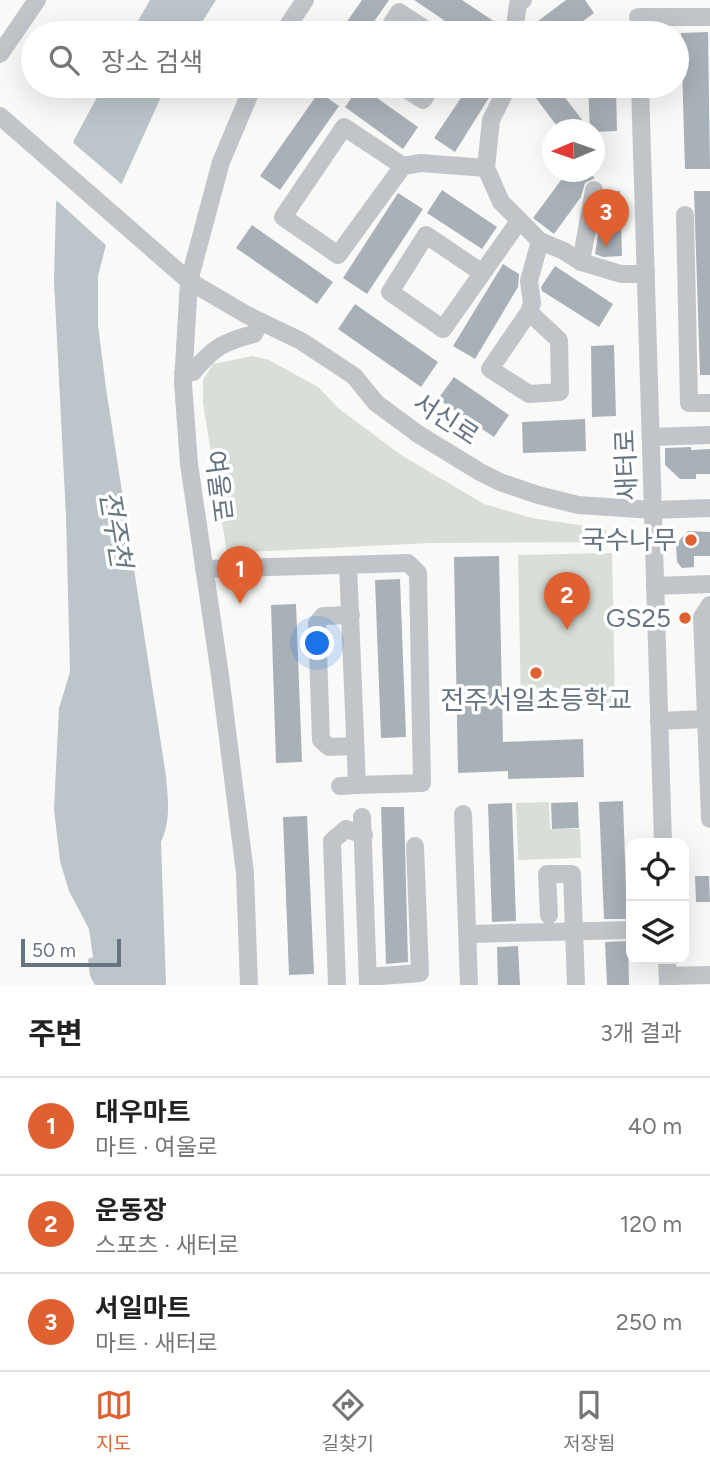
<!DOCTYPE html>
<html lang="ko">
<meta charset="utf-8">
<style>
body{margin:0;font-family:Figtree,"Noto Sans KR",sans-serif;background:#f2f2f2;color:#222}
.controls{position:absolute;right:21px;bottom:21px;display:grid;overflow:hidden;border-radius:14px;box-shadow:0 7px 28px #0002}
.controls button{width:63px;height:63px;display:grid;place-items:center;padding:0;border:0;border-bottom:2px solid #e0e0e0;background:#fff;color:#222;font:35px sans-serif}
.compass{position:absolute;left:542px;top:119px;width:63px;height:63px;border-radius:50%;background:#fff;box-shadow:0 7px 28px #0002;rotate:268deg}
.scale{position:absolute;left:21px;bottom:18px;width:100px;box-sizing:border-box;padding-left:7px;border:4px solid #657482;border-top:0;font-size:19px;line-height:24px;white-space:nowrap;color:#657482;-webkit-text-stroke:5px #fff;paint-order:stroke}
.you{position:absolute;left:318px;top:644px;width:24px;height:24px;margin:-18px;border:5px solid #fff;border-radius:50%;background:#1a73e8;box-shadow:0 0 0 10px #1a73e833}
.badge{display:grid;place-items:center;width:46px;height:46px;border-radius:50%;background:#df6132;color:#fff;font-size:23px;font-weight:700}
.pin{position:absolute;translate:-50% -58px;filter:drop-shadow(0 2px 4px #0008)}
.pin::after{content:'';position:absolute;top:37px;width:24px;height:21px;background:inherit;clip-path:polygon(0 0,100% 0,50% 100%)}
.list{margin:0;padding:0;list-style:none}
h2{display:flex;justify-content:space-between;align-items:center;height:91px;margin:0;padding:0 28px;font-size:30px}
h2 small{font-size:23px;font-weight:400;color:#767676}
.list li{display:grid;grid-template-columns:46px 1fr auto;gap:21px;align-items:center;box-sizing:border-box;height:98px;padding:0 28px;border-top:2px solid #e0e0e0}
.list b{display:block;font-size:26px;white-space:nowrap}
.list p{margin:0;font-size:23px;white-space:nowrap;color:#767676}
.list em{font-size:23px;font-style:normal;color:#767676}
.icon{flex:none;width:38px;height:38px;fill:none;stroke:currentColor;stroke-width:2;stroke-linecap:round;stroke-linejoin:round}
.map{position:relative;flex:none;width:710px;height:985px;overflow:hidden}
.search{position:absolute;background:#fff;box-shadow:0 7px 28px #0002;left:21px;right:21px;top:21px;height:77px;display:flex;align-items:center;gap:18px;box-sizing:border-box;padding:0 24px;border-radius:38px;color:#767676;font-size:26px}
.sheet{height:385px;background:#fff}
nav{display:flex;justify-content:space-around;align-items:center;box-sizing:border-box;height:98px;border-top:2px solid #e0e0e0;background:#fff;font-size:19px;color:#767676}
nav a{display:grid;justify-items:center;gap:4px}
nav .on{color:#df6132}
.map>svg:first-child{display:block}
</style>
<div class="map">
<svg width="710" height="985" viewBox="0 0 710 985">
<rect width="100%" height="100%" fill="#f9faf7"/>
<g fill="#d9ded7">
<polygon points="252,356 269,360 318,387 338,408 401,455 484,504 532,518 606,529 607,542 430,543 227,553 203,403 203,380 213,364"/>
<polygon points="612,553 615,705 521,707 518,555"/>
<polygon points="549,802 550,829 580,829 581,858 518,860 516,803"/>
</g>
<g fill="#bbc5ca">
<polygon points="150,0 216,0 195,33 131,33"/>
<path d="M103,86H166L122,183L98,276V325L106,388L166,776C168,799 171,821 161,842L166,985H95L90,976L88,959L93,957L89,929L69,891L60,861L54,809L59,708L70,672L66,517L54,281L56,203L74,140Z"/>
</g>
<polygon fill="#f9faf7" points="71,141 125,187 109,248 54,198"/>
<g fill="#a9b1b8">
<polygon points="362,0 389,0 366,33 339,33"/>
<polygon points="414,0 462,0 501,26 496,33 463,33"/>
<polygon points="566,0 585,0 594,13 567,33 525,33 526,30"/>
<polygon points="708,32 710,169 685,169 681,33"/>
<polygon points="360,86 418,127 403,149 345,107"/>
<polygon points="469,86 474,86 490,96 455,152 434,138"/>
<polygon points="542,86 556,86 590,130 560,130 532,93"/>
<polygon points="588,86 616,86 617,131 594,132 594,130 590,130"/>
<polygon points="319,92 339,106 280,190 260,176"/>
<polygon points="567,172 587,172 595,178 585,183 581,197 554,234 533,218"/>
<polygon points="442,190 497,227 482,249 427,213"/>
<polygon points="605,191 620,191 622,256 603,257 595,254 602,211 605,211"/>
<polygon points="694,191 710,191 710,375 700,375"/>
<polygon points="398,193 423,209 367,294 343,278"/>
<polygon points="252,225 333,282 317,304 236,248"/>
<polygon points="503,264 519,274 518,287 475,359 453,346"/>
<polygon points="555,266 613,304 599,327 542,291 541,287"/>
<polygon points="355,304 438,362 421,387 338,329"/>
<polygon points="614,345 616,416 592,417 591,346"/>
<polygon points="454,377 509,415 494,437 438,399"/>
<polygon points="585,419 586,451 523,453 522,422"/>
<polygon points="691,447 691,450 710,449 710,474 696,474 696,479 680,479 665,465 665,448"/>
<polygon points="688,531 710,532 710,556 694,556 694,567 682,568 677,562 676,544"/>
<polygon points="499,556 503,742 583,739 584,777 508,779 508,771 458,773 454,557"/>
<polygon points="400,579 406,737 381,738 375,580"/>
<polygon points="296,604 302,762 276,763 271,605"/>
<polygon points="623,801 627,919 604,919 599,802"/>
<polygon points="578,802 579,828 552,829 551,803"/>
<polygon points="512,803 516,921 492,922 488,804"/>
<polygon points="381,807 404,807 408,962 386,964"/>
<polygon points="307,816 314,974 289,975 283,817"/>
<polygon points="695,876 709,876 710,902 696,902"/>
<polygon points="628,941 629,985 607,985 605,942"/>
<polygon points="518,946 520,985 498,985 497,947"/>
</g>
<g fill="none" stroke-linecap="round" stroke-linejoin="round">
<g stroke="#c1c5ca" stroke-width="18">
<polyline points="638,17 710,17"/>
<polyline points="283,33 305,0"/>
<polyline points="386,33 399,12 431,33"/>
<polyline points="514,33 518,4 523,0"/>
<polyline points="595,33 638,31"/>
<polyline points="0,54 37,0"/>
<polyline points="401,86 423,100 432,86"/>
<polyline points="508,86 491,120 486,168 501,202 540,241 564,251 581,262 621,274 646,274"/>
<polyline points="640,86 663,843"/>
<polyline points="0,116 189,281 247,315 301,341 354,376 376,403 418,434 480,472 500,482 538,495 578,505 653,510 710,508"/>
<polyline points="403,166 338,255 283,217 344,127 403,166 421,163 486,168"/>
<polyline points="685,215 689,403 710,403"/>
<polyline points="581,262 594,190"/>
<polyline points="481,272 426,235 390,292 443,329 519,221"/>
<polyline points="529,312 559,340 560,392 529,394 490,369 529,312 532,303 529,281 540,241"/>
<path d="M183,373L193,372C214,347 223,342 254,334L260,322"/>
<polyline points="651,437 710,435"/>
<polyline points="204,569 408,563 418,573 422,783 357,785"/>
<polyline points="655,586 710,584"/>
<polyline points="710,605 702,617 710,819"/>
<polyline points="351,615 323,616 317,623 321,740 329,747 355,746"/>
<polyline points="659,721 705,719"/>
<polyline points="340,786 357,785 348,565"/>
<polyline points="463,814 469,985"/>
<polyline points="362,817 368,985"/>
<polyline points="549,915 547,874 572,874 576,985"/>
<polyline points="468,934 631,930"/>
<polyline points="667,959 668,985"/>
<polyline points="668,976 710,975"/>
<polyline points="368,977 420,973 415,846"/>
<polyline points="249,985 245,873 220,675 189,464 183,383 189,281 221,162 253,86"/>
<polyline points="337,985 332,841 346,829 364,835"/>
</g>
</g>
<g fill="#df6132" stroke="#fff" stroke-width="2.5">
<circle cx="691" cy="540" r="7"/>
<circle cx="685" cy="618" r="7"/>
<circle cx="536" cy="673" r="7"/>
</g>
<g text-anchor="middle" dominant-baseline="central" stroke-width="7" stroke-linejoin="round" paint-order="stroke">
<g font-size="26" fill="#657482" stroke="#fff">
<text transform="translate(446 419) rotate(33)">서신로</text>
<text transform="translate(626 465) rotate(-92)">새터로</text>
<text transform="translate(219 486) rotate(83)">여울로</text>
</g>
<g font-size="26" fill="#657482" stroke="#fff" text-anchor="end">
<text x="677" y="540">국수나무</text>
<text x="671" y="618">GS25</text>
<text x="536" y="700" text-anchor="middle">전주서일초등학교</text>
</g>
<g font-size="28" font-style="italic" fill="#657983" stroke="#fff">
<text transform="translate(116 529) rotate(81)">전주천</text>
</g>
</g>
</svg>
<div class="controls">
<button><svg class="icon" aria-label="locate" viewBox="0 0 24 24"><circle cx="12" cy="12" r="6"/><path d="M12 2v4M12 18v4M2 12h4M18 12h4"/></svg></button>
<button><svg class="icon" aria-label="layers" viewBox="0 0 24 24"><path d="M12 4l9 5-9 5-9-5zM3 14l9 5 9-5"/></svg></button>
</div>
<svg class="compass" viewBox="-18 -18 36 36"><path d="M0-13l5 13h-10z" fill="#e53935"/><path d="M0 13l5-13h-10z" fill="#767676"/></svg>
<div class="scale">50 m</div>
<div class="you"></div>
<div class="pin badge" style="left:240px;top:604px">1</div>
<div class="pin badge" style="left:567px;top:630px">2</div>
<div class="pin badge" style="left:606px;top:247px">3</div>
<div class="search"><svg class="icon" aria-label="search" viewBox="0 0 24 24"><circle cx="10" cy="10" r="6"/><path d="M15 15l6 6"/></svg>장소 검색</div>
</div>
<section class="sheet">
<h2>주변<small>3개 결과</small></h2>
<ul class="list">
<li><span class="badge">1</span><div><b>대우마트</b><p>마트 · 여울로</p></div><em>40 m</em></li>
<li><span class="badge">2</span><div><b>운동장</b><p>스포츠 · 새터로</p></div><em>120 m</em></li>
<li><span class="badge">3</span><div><b>서일마트</b><p>마트 · 새터로</p></div><em>250 m</em></li>
</ul>
</section>
<nav>
<a class="on"><svg class="icon" aria-label="map" viewBox="0 0 24 24"><path d="M3 6l6-2 6 2 6-2v14l-6 2-6-2-6 2zM9 4v14M15 6v14"/></svg>지도</a>
<a><svg class="icon" aria-label="directions" viewBox="0 0 24 24"><path d="M12 3l9 9-9 9-9-9zM9 14v-3h6M13 9l2 2-2 2"/></svg>길찾기</a>
<a><svg class="icon" aria-label="saved" viewBox="0 0 24 24"><path d="M7 4h10v16l-5-4-5 4z"/></svg>저장됨</a>
</nav>
